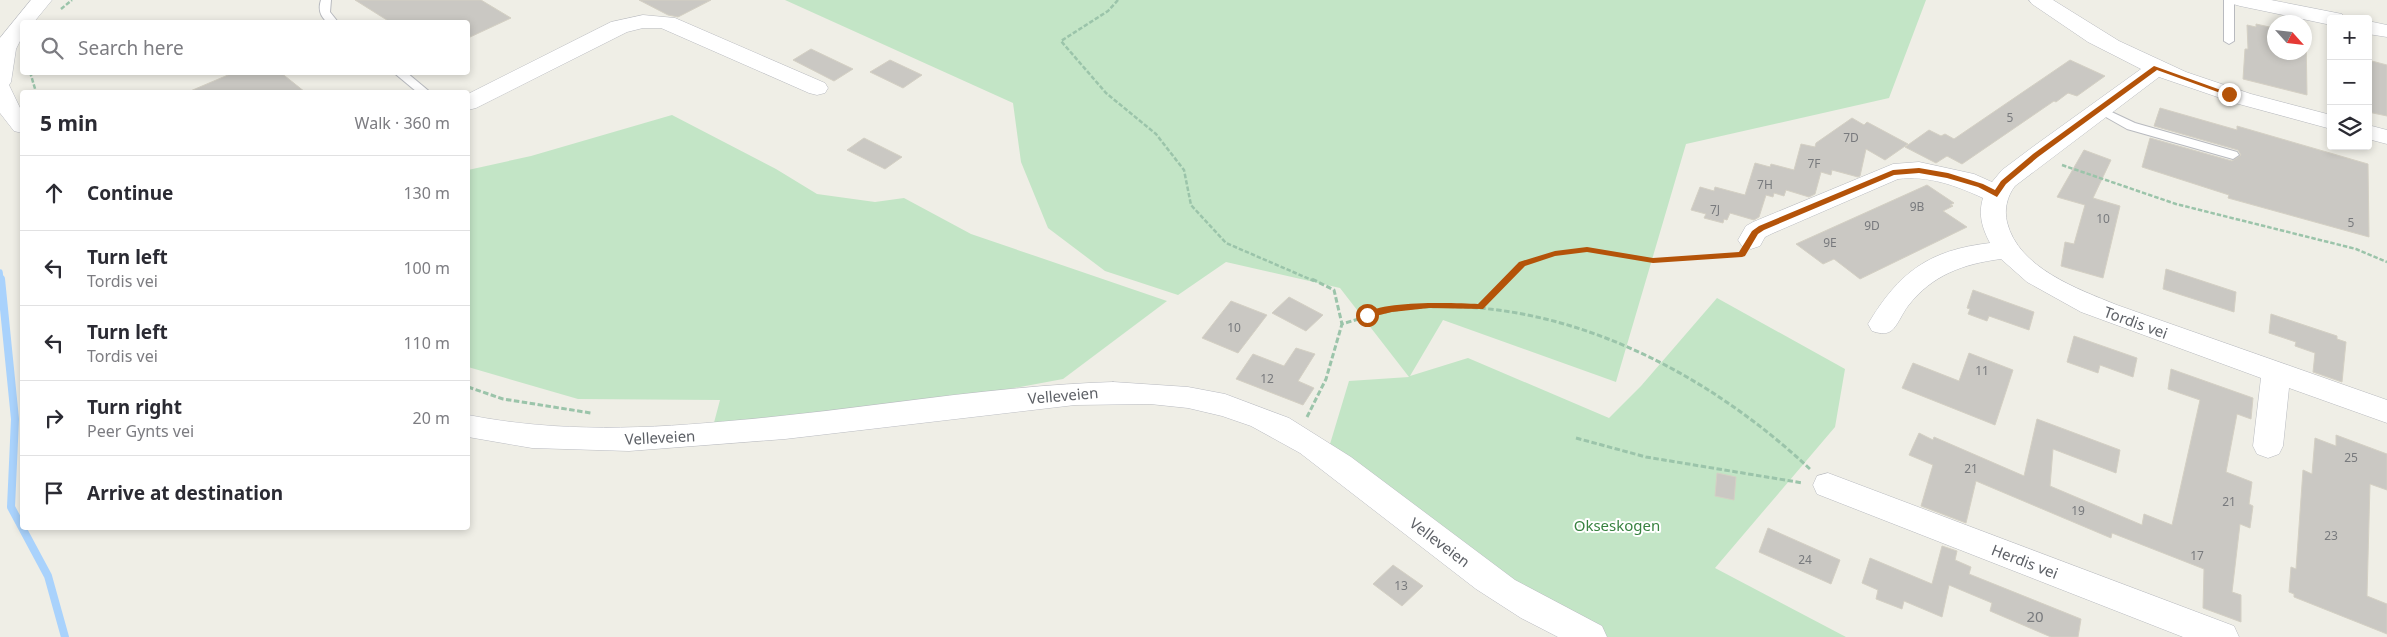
<!DOCTYPE html>
<meta charset="utf-8">
<style>
body{margin:0;font-family:"Noto Sans",sans-serif;background:#f2f2f3;color:#2b2b33}
.controls{position:absolute;right:15px;top:15px;display:grid;overflow:hidden;border-radius:5px;box-shadow:0 2px 8px #0003}
.controls button{width:45px;height:45px;display:grid;place-items:center;padding:0;border:0;border-bottom:1px solid #e1e1e2;background:#fff;color:#2b2b33;font:25px sans-serif}
.compass{position:absolute;left:2267px;top:15px;width:45px;height:45px;border-radius:50%;background:#fff;box-shadow:0 2px 8px #0003;rotate:117deg}
.stop{position:absolute;width:15px;height:15px;margin:-11px;border:4px solid #b45309;border-radius:50%;background:#fff}
.stop.end{background:#b45309;border-color:#fff;box-shadow:0 1px 5px #0008}
.list{margin:0;padding:0;list-style:none}
h2{display:flex;justify-content:space-between;align-items:center;height:65px;margin:0;padding:0 20px;font-size:21px}
h2 small{font-size:16px;font-weight:400;color:#7c7c81}
.list li{display:grid;grid-template-columns:32px 1fr auto;gap:15px;align-items:center;box-sizing:border-box;height:75px;padding:0 20px;border-top:1px solid #e1e1e2}
.list b{display:block;font-size:19px;white-space:nowrap}
.list p{margin:0;font-size:16px;white-space:nowrap;color:#7c7c81}
.list em{font-size:16px;font-style:normal;color:#7c7c81}
.icon{flex:none;width:28px;height:28px;fill:none;stroke:currentColor;stroke-width:2;stroke-linecap:round;stroke-linejoin:round}
.map{position:relative;flex:none;width:2387px;height:637px;overflow:hidden}
.search{position:absolute;background:#fff;box-shadow:0 2px 8px #0003;left:20px;top:20px;width:450px;height:55px;display:flex;align-items:center;gap:12px;box-sizing:border-box;padding:0 18px;border-radius:5px;color:#7c7c81;font-size:19px}
.panel{position:absolute;background:#fff;box-shadow:0 2px 8px #0003;left:20px;top:90px;width:450px;height:440px;border-radius:5px}
.map>svg:first-child{display:block}
</style>
<div class="map">
<svg width="2387" height="637" viewBox="0 0 2387 637">
<rect width="100%" height="100%" fill="#efeee6"/>
<g fill="#c3e5c6">
<polygon points="785,0 1926,0 1889,98 1686,144 1616,382 1443,320 1410,376 1468,358 1609,418 1641,386 1717,298 1845,369 1835,427 1715,568 1846,637 1590,637 1327,454 1349,381 1409,377 1340,288 1226,262 1178,295 1105,271 1048,228 1021,162 1013,103"/>
<polygon points="672,115 776,169 817,194 875,202 904,198 971,234 1167,301 1063,379 829,422 711,434 720,400 578,399 468,367 468,170 531,156"/>
</g>
<g fill="none" stroke-linecap="round" stroke-linejoin="round">
<polyline stroke="#a9d2fc" stroke-width="5.5" points="0,272 1,281"/>
<polyline stroke="#a9d2fc" stroke-width="8" points="1,279 15,419 11,507 48,576 65,637"/>
</g>
<g fill="#cac8c3" stroke="#d4d0c4">
<polygon points="355,0 481,0 511,18 468,38 468,22 390,22"/>
<polygon points="639,0 711,0 678,17 668,15"/>
<polygon points="2256,24 2274,28 2274,52 2304,52 2306,35 2307,95 2243,79 2245,49 2248,49 2247,25 2256,27"/>
<polygon points="811,49 853,69 834,81 793,60"/>
<polygon points="890,60 922,75 903,88 870,72"/>
<polygon points="2070,60 2105,76 2077,96 2068,93 2056,102 2054,101 1962,164 1947,156 1936,163 1905,147 1929,130 1941,136 1945,134 1954,139"/>
<polygon points="2368,60 2387,65 2387,116 2368,112"/>
<polygon points="235,72 280,72 305,92 188,92"/>
<polygon points="2160,108 2237,130 2237,126 2368,164 2369,237 2228,198 2229,195 2142,167 2150,138 2232,161 2241,155 2238,150 2154,126"/>
<polygon points="1852,118 1864,125 1867,122 1908,144 1885,160 1866,149 1860,176 1858,177 1832,170 1831,175 1821,172 1815,194 1809,197 1786,190 1784,196 1774,193 1773,197 1766,195 1759,217 1754,220 1730,213 1727,220 1724,219 1723,223 1704,218 1706,214 1691,210 1700,187 1714,191 1715,187 1745,195 1755,163 1770,167 1771,164 1794,170 1801,144 1815,147 1816,143"/>
<polygon points="864,138 902,157 885,169 847,150"/>
<polygon points="2084,150 2111,160 2093,198 2120,206 2103,278 2061,266 2065,242 2074,244 2085,205 2057,197"/>
<polygon points="1927,185 1954,203 1950,205 1953,206 1943,211 1967,227 1860,279 1834,259 1823,264 1796,244"/>
<polygon points="2166,269 2236,292 2234,312 2163,289"/>
<polygon points="1973,290 2034,312 2029,330 1989,316 1987,321 1968,314 1970,309 1967,308"/>
<polygon points="1289,297 1323,315 1306,331 1272,313"/>
<polygon points="1231,301 1267,315 1238,353 1202,338"/>
<polygon points="2271,314 2337,336 2337,339 2346,342 2342,382 2313,372 2315,353 2295,346 2296,342 2269,333"/>
<polygon points="2074,336 2137,358 2133,377 2100,365 2098,373 2067,362"/>
<polygon points="1296,348 1315,354 1298,381 1314,388 1303,405 1236,379 1253,354 1284,366"/>
<polygon points="1969,353 2013,370 1995,425 1902,388 1913,363 1959,381"/>
<polygon points="2171,369 2253,398 2251,419 2237,414 2226,472 2252,482 2249,504 2253,506 2250,528 2240,524 2232,592 2241,595 2241,622 2203,608 2204,569 2112,533 2111,538 1976,481 1966,523 1921,506 1933,465 1909,455 1919,433 1933,440 1934,437 2024,476 2037,419 2120,450 2116,473 2053,449 2050,486 2142,525 2144,514 2172,525 2200,400 2168,389"/>
<polygon points="2336,435 2387,454 2387,490 2370,484 2367,596 2387,604 2387,634 2294,597 2294,594 2289,592 2291,567 2296,569 2303,470 2312,474 2315,438 2336,446"/>
<polygon points="1717,473 1736,477 1734,500 1715,496"/>
<polygon points="1768,528 1840,560 1831,584 1759,552"/>
<polygon points="1942,546 1957,551 1955,560 1971,567 1969,574 2081,619 2078,637 2051,637 1990,611 1992,603 1949,585 1942,617 1904,601 1902,609 1876,599 1878,590 1862,583 1870,558 1932,584"/>
<polygon points="1393,565 1423,586 1402,606 1373,584"/>
</g>
<g fill="none" stroke-linecap="round" stroke-linejoin="round">
<g stroke="#b8babf" stroke-width="2">
<g id="service">
<path d="M321,0H331L330,12L338,22H327C320,16 318,9 321,0Z"/>
<polygon points="2224,0 2234,0 2234,41 2229,44 2224,41"/>
<polygon points="393,72 406,72 430,92 417,92"/>
<polygon points="2101,107 2135,123 2237,152 2239,155 2233,159 2127,129 2097,112 2095,110 2097,108"/>
</g>
</g>
<g stroke="#b8babf" stroke-width="1">
<g id="minor">
<path d="M2029,0H2053L2119,41L2186,72L2251,94L2331,115V129L2235,103L2159,77L2015,186C2007,196 2004,210 2007,222C2018,268 2078,289 2117,305L2387,400V423L2289,388L2283,446L2279,454L2268,458L2257,454L2253,446L2261,378L2081,312L2027,282L2001,259C1963,264 1932,275 1908,306C1903,312 1897,327 1891,331C1885,335 1878,333 1872,331L1868,324C1899,272 1929,250 1990,243C1982,228 1978,214 1983,198C1957,186 1928,175 1898,179L1771,234L1765,237L1760,246L1751,249L1742,246L1738,240L1746,226L1753,222L1893,164L1919,162L1974,174L1992,182L2002,170L2034,146L2141,69L2088,42L2032,4Z"/>
<polygon points="2230,0 2271,0 2342,14 2344,19 2331,19 2331,25 2240,6 2233,4"/>
<polygon points="643,15 675,18 825,83 828,88 825,93 817,95 809,93 661,28 643,28 627,32 476,108 468,110 468,94 611,22"/>
<polygon points="2368,21 2387,25 2387,37 2368,34"/>
<polygon points="2368,125 2387,130 2387,144 2368,139"/>
<polygon points="1828,473 2234,626 2239,637 2183,637 1817,494 1813,485 1817,476"/>
</g>
</g>
<g stroke="#b9bbc1" stroke-width="1">
<g id="secondary">
<polygon points="31,0 52,0 34,22 22,22 22,37 16,49 11,82 9,85 22,112 22,133 14,131 0,113 0,38"/>
<path d="M1113,382L1188,387L1225,394L1289,418L1351,457L1515,580L1602,626L1607,637H1558L1521,618L1476,589L1300,453L1251,426L1222,416L1188,408L1150,404L1075,405L785,439L629,451L532,448L468,437V415C559,433 648,429 740,420C864,409 988,386 1113,382Z"/>
</g>
</g>
<g stroke="#9bc4aa" stroke-width="2.5" stroke-dasharray="4.5 2" stroke-linecap="butt">
<polyline points="1118,0 1108,11 1061,41 1106,93 1156,134 1184,170 1191,205 1226,243 1314,281"/>
<polyline points="61,9 72,0"/>
<polyline points="30,72 36,92"/>
<polyline points="2062,165 2176,204 2356,249 2387,262"/>
<polyline points="1506,281 1522,264 1555,254 1587,249 1653,260 1736,255"/>
</g>
<g stroke="#9bc4aa" stroke-width="3" stroke-dasharray="5.5 2.5" stroke-linecap="butt">
<polyline points="1312,279 1334,290 1342,324"/>
<polyline points="1480,307 1507,279"/>
<polyline points="468,387 503,399 591,413"/>
<path d="M1307,417L1326,379L1342,324C1365,317 1388,310 1412,308C1560,295 1706,371 1811,470"/>
<polyline points="1576,438 1646,457 1803,483"/>
</g>
<use href="#service" fill="#fff" fill-rule="evenodd"/>
<use href="#minor" fill="#fff" fill-rule="evenodd"/>
<use href="#secondary" fill="#fff" fill-rule="evenodd"/>
</g>
<path fill="#b45309" d="M2154,66L2232,94L2226,95L2157,70L2038,157L2006,184L1997,197L1978,187L1947,178L1919,173L1894,175L1764,230L1758,234L1745,256L1742,257L1653,263L1587,252L1555,256L1525,266L1483,309L1429,308L1392,312L1367,318L1363,315C1380,300 1454,303 1478,304L1519,262L1555,251L1587,247L1653,258L1739,252L1752,231L1759,226L1893,170L1919,168L1948,173L1983,184L1995,190L2001,181L2033,154Z"/>
<g text-anchor="middle" dominant-baseline="central" stroke-width="4" stroke-linejoin="round" paint-order="stroke">
<g font-size="12" fill="#787a7d">
<text x="2010" y="117">5</text>
<text x="1851" y="137">7D</text>
<text x="1814" y="163">7F</text>
<text x="1765" y="184">7H</text>
<text x="1917" y="206">9B</text>
<text x="1715" y="209">7J</text>
<text x="2103" y="218">10</text>
<text x="2351" y="222">5</text>
<text x="1872" y="225">9D</text>
<text x="1830" y="242">9E</text>
<text x="1234" y="327">10</text>
<text x="1982" y="370">11</text>
<text x="1267" y="378">12</text>
<text x="2351" y="457">25</text>
<text x="1971" y="468">21</text>
<text x="2229" y="501">21</text>
<text x="2078" y="510">19</text>
<text x="2331" y="535">23</text>
<text x="2197" y="555">17</text>
<text x="1805" y="559">24</text>
<text x="1401" y="585">13</text>
</g>
<g font-size="15" fill="#5d6066" stroke="#fff">
<text transform="translate(2136 322) rotate(20)">Tordis vei</text>
<text transform="translate(1063 395) rotate(-5)">Velleveien</text>
<text transform="translate(660 437) rotate(-3)">Velleveien</text>
<text transform="translate(1440 542) rotate(37)">Velleveien</text>
<text transform="translate(2025 561) rotate(21)">Herdis vei</text>
</g>
<g font-size="15" fill="#388240" stroke="#fff">
<text x="1617" y="525">Okseskogen</text>
</g>
<g font-size="15" fill="#787a7d">
<text x="2035" y="616">20</text>
</g>
</g>
</svg>
<div class="controls">
<button>+</button>
<button>−</button>
<button><svg class="icon" aria-label="layers" viewBox="0 0 24 24"><path d="M12 4l9 5-9 5-9-5zM3 14l9 5 9-5"/></svg></button>
</div>
<svg class="compass" viewBox="-18 -18 36 36"><path d="M0-13l5 13h-10z" fill="#e53935"/><path d="M0 13l5-13h-10z" fill="#7c7c81"/></svg>
<div class="stop" style="left:1367px;top:315px"></div>
<div class="stop end" style="left:2229px;top:94px"></div>
<div class="search"><svg class="icon" aria-label="search" viewBox="0 0 24 24"><circle cx="10" cy="10" r="6"/><path d="M15 15l6 6"/></svg>Search here</div>
<section class="panel">
<h2>5 min<small>Walk · 360 m</small></h2>
<ul class="list">
<li><svg class="icon" aria-label="ahead" viewBox="0 0 24 24"><path d="M12 20V5M6 11l6-6 6 6"/></svg><div><b>Continue</b></div><em>130 m</em></li>
<li><svg class="icon" aria-label="left" viewBox="0 0 24 24"><path d="M17 20v-9H6M10 6l-5 5 5 5"/></svg><div><b>Turn left</b><p>Tordis vei</p></div><em>100 m</em></li>
<li><svg class="icon" aria-label="left" viewBox="0 0 24 24"><path d="M17 20v-9H6M10 6l-5 5 5 5"/></svg><div><b>Turn left</b><p>Tordis vei</p></div><em>110 m</em></li>
<li><svg class="icon" aria-label="right" viewBox="0 0 24 24"><path d="M7 20v-9h11M14 6l5 5-5 5"/></svg><div><b>Turn right</b><p>Peer Gynts vei</p></div><em>20 m</em></li>
<li><svg class="icon" aria-label="arrive" viewBox="0 0 24 24"><path d="M6 21V4h12l-3 4 3 4H6"/></svg><div><b>Arrive at destination</b></div></li>
</ul>
</section>
</div>
